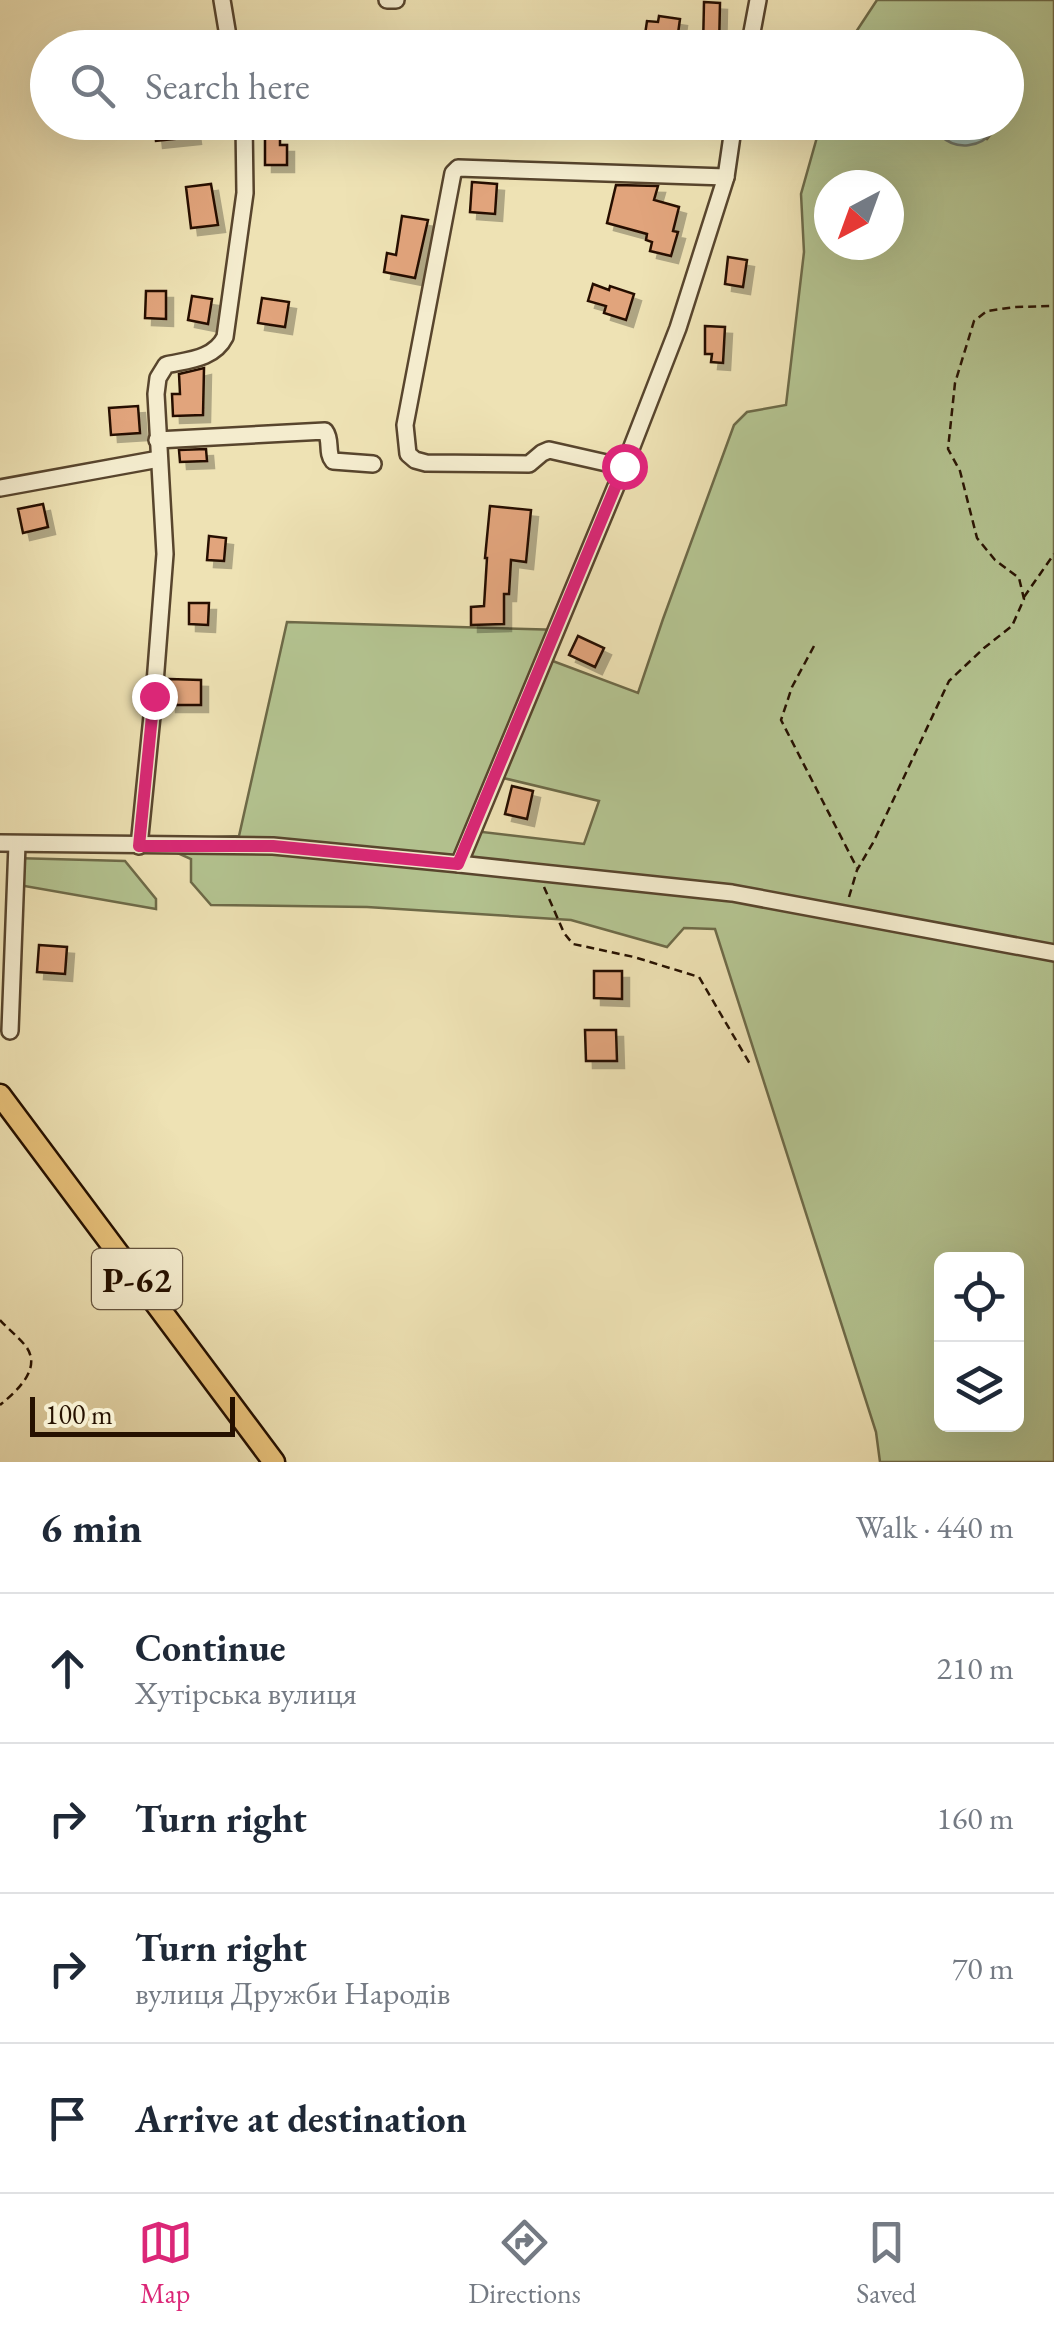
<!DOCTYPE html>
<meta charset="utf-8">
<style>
body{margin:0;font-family:"EB Garamond",serif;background:#f6f6f7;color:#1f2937}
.controls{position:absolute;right:30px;bottom:30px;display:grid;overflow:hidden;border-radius:15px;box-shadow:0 10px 40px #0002}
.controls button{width:90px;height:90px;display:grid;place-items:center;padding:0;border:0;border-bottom:2px solid #e0e1e3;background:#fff;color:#1f2937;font:50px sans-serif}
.compass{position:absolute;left:814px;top:170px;width:90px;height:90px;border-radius:50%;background:#fff;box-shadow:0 10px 40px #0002;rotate:221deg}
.scale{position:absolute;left:30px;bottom:25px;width:205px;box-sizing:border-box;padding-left:10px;border:5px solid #261100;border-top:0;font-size:28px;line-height:35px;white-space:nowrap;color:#261100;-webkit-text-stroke:8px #f4ecce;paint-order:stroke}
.stop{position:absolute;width:30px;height:30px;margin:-22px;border:8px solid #db2777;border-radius:50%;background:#fff}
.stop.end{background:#db2777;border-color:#fff;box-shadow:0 2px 10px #0008}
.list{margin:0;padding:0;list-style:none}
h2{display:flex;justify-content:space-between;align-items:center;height:130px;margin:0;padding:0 40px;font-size:42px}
h2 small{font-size:32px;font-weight:400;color:#747a83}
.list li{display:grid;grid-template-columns:65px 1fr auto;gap:30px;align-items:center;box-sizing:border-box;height:150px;padding:0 40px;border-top:2px solid #e0e1e3}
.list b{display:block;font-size:38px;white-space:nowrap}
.list p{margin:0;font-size:32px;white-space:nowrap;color:#747a83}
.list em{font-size:32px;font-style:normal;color:#747a83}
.icon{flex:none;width:55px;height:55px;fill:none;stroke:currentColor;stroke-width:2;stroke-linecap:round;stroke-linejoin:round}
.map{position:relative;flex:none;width:1054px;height:1462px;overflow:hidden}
.search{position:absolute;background:#fff;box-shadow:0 10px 40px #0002;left:30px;right:30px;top:30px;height:110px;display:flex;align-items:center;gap:25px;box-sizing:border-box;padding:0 35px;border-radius:55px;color:#747a83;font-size:38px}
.sheet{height:730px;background:#fff}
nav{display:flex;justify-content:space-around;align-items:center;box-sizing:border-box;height:140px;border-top:2px solid #e0e1e3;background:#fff;font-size:28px;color:#747a83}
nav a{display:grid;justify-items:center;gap:5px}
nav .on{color:#db2777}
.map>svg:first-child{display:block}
</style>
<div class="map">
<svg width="1054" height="1462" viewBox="0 0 1054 1462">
<defs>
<filter id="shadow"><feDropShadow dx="7" dy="7" stdDeviation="0" flood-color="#0004"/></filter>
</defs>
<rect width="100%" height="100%" fill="#eee2b4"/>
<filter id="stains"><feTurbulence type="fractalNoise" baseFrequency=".002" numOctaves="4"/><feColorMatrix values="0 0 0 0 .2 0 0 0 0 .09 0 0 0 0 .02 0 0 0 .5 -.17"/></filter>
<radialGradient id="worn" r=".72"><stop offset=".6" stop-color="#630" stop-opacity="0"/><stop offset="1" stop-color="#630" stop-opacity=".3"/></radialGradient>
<g fill="#b4c491" stroke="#6d6a48" stroke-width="2.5" fill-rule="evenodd">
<path d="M877,0H1054V1462H880L876,1432L715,929L684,928L667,947L571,920L367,907L211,905L191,882V859L149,840L239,836L287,622L562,630L550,660L638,693L663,619L734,425L747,412L786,405L804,252L801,194L821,123H944L940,128L987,139L994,130L992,123L1006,122V48L846,47ZM829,185H889V245H829ZM499,777L599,801L584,844L482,832L490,795ZM942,1260H1016V1424H942Z"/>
<polygon points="14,858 125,861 156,899 156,909 13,884"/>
</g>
<path fill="#9bbcb5" stroke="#6c786d" stroke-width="2.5" d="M944,122L992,123L994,130C981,148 956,151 940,135V128Z"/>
<g fill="#e1a47c" stroke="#261100" stroke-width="2.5" filter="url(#shadow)">
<polygon points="704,2 720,3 719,48 703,48"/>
<polygon points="659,16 680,19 676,48 643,48 647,21 658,22"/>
<polygon points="154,122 172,122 173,125 192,123 194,137 156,141"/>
<polygon points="265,138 280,138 280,145 287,145 287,165 265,165"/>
<polygon points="472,182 497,184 495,214 470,212"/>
<polygon points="211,184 218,225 191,228 186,187"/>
<polygon points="616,185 658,186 654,200 679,207 673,231 678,232 671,256 650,251 652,242 646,240 647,234 607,223"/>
<polygon points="402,216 428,220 415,278 384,272 387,253 396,255"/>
<polygon points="728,257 747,260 743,287 725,284"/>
<polygon points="593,284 609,290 610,286 634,294 626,320 604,313 606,306 588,301"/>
<polygon points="146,291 166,291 166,319 145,318"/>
<polygon points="192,296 212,299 208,324 188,320"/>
<polygon points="262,298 289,302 285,327 258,323"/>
<polygon points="705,326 725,327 723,363 711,362 712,354 705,354"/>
<polygon points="204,368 203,415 173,416 172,394 180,394 179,374"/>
<polygon points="138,406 140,433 111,435 109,408"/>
<polygon points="206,449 207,461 180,462 179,450"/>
<polygon points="43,504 48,527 23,533 18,509"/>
<polygon points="490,506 531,510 526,562 511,560 509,594 504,594 504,624 471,625 471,607 484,606 487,558 485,558"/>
<polygon points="209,536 226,538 224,561 207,560"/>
<polygon points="189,603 209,603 208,625 189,624"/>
<polygon points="578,636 604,648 595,667 569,655"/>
<polygon points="169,679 201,680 201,705 169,705"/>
<polygon points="512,786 533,791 527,819 505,814"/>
<polygon points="39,945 67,947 65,974 37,972"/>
<polygon points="594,971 622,971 622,999 594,998"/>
<polygon points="585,1030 616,1030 617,1061 586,1061"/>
</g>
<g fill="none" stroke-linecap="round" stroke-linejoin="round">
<g stroke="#58452d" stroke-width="20">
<g id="minor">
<polyline points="222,0 230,48"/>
<polyline points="387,0 396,0"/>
<polyline points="749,48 758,0"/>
<path d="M157,440L325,431C332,440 326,453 333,461L373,464"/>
<polyline points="624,467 549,450 542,453 529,464 426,463 415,460 408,454 405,425 453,173 458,168 726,177"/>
<polyline points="0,488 159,459"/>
<polyline points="0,843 273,846 459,864 732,893 1054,953"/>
<path d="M139,846L154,696L165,554L156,394L158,378L166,365C188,360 214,359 225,337L245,193L244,122"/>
<polyline points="459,864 624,467 678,328 726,177 734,122"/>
<polyline points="10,1031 17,844"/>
</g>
</g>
<g stroke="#261100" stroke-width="25">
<polyline id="major" points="0,1095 274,1462"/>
</g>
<g stroke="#261100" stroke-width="2.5" stroke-dasharray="8 5" stroke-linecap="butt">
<polyline points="1024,597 1054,554"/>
<polyline points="814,646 792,687 781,720 857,868"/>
<polyline points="544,887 564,933 573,944 634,957 699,977 750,1064"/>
<polyline points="849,897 857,870 874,841 949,681 984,648 1012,626 1024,599 1019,578 995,560 977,538 960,471 948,449 955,383 974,321 987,311 1015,307 1054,306"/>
<path d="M0,1320C7,1328 16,1335 24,1344C44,1367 18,1390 0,1405"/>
</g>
<use href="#minor" stroke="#f4ecce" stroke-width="15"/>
<use href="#major" stroke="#e7c17a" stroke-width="20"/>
</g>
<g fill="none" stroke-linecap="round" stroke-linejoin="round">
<polyline stroke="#db2777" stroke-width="12" points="154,696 139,846 273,846 458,864 624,466"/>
</g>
<g text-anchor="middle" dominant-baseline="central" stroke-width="9" stroke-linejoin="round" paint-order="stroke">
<rect fill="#f4ecce" stroke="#64533e" stroke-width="2.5" x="92" y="1249" width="90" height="60" rx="8"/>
<g font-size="35" font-weight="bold" fill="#261100">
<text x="137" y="1279">Р-62</text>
</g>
</g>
<rect width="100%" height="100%" filter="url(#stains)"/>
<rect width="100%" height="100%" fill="url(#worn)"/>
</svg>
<div class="controls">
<button><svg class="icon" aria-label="locate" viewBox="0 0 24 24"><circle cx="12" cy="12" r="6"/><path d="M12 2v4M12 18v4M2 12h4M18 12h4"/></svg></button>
<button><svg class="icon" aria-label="layers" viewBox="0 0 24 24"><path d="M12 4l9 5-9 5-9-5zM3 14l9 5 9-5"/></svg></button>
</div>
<svg class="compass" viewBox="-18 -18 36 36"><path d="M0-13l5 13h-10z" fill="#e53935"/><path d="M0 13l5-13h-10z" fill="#747a83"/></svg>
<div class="scale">100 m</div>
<div class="stop" style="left:624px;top:466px"></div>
<div class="stop end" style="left:154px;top:696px"></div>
<div class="search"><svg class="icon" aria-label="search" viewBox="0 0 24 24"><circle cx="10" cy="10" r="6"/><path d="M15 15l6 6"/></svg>Search here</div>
</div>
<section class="sheet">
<h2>6 min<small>Walk · 440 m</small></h2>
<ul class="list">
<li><svg class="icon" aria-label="ahead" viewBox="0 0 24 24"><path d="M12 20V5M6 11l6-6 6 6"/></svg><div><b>Continue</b><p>Хутірська вулиця</p></div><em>210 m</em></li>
<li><svg class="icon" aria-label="right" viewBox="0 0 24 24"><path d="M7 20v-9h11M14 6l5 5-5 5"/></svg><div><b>Turn right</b></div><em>160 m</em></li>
<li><svg class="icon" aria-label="right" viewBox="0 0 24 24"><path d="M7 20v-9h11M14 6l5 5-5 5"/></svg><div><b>Turn right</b><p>вулиця Дружби Народів</p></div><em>70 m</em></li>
<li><svg class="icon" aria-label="arrive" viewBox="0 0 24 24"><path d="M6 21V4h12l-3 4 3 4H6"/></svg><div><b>Arrive at destination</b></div></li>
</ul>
</section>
<nav>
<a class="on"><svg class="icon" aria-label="map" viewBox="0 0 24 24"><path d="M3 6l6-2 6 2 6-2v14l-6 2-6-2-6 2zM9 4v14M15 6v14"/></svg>Map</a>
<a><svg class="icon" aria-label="directions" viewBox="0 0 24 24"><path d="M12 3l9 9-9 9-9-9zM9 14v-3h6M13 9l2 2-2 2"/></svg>Directions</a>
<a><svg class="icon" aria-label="saved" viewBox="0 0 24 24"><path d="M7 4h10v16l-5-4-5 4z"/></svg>Saved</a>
</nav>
